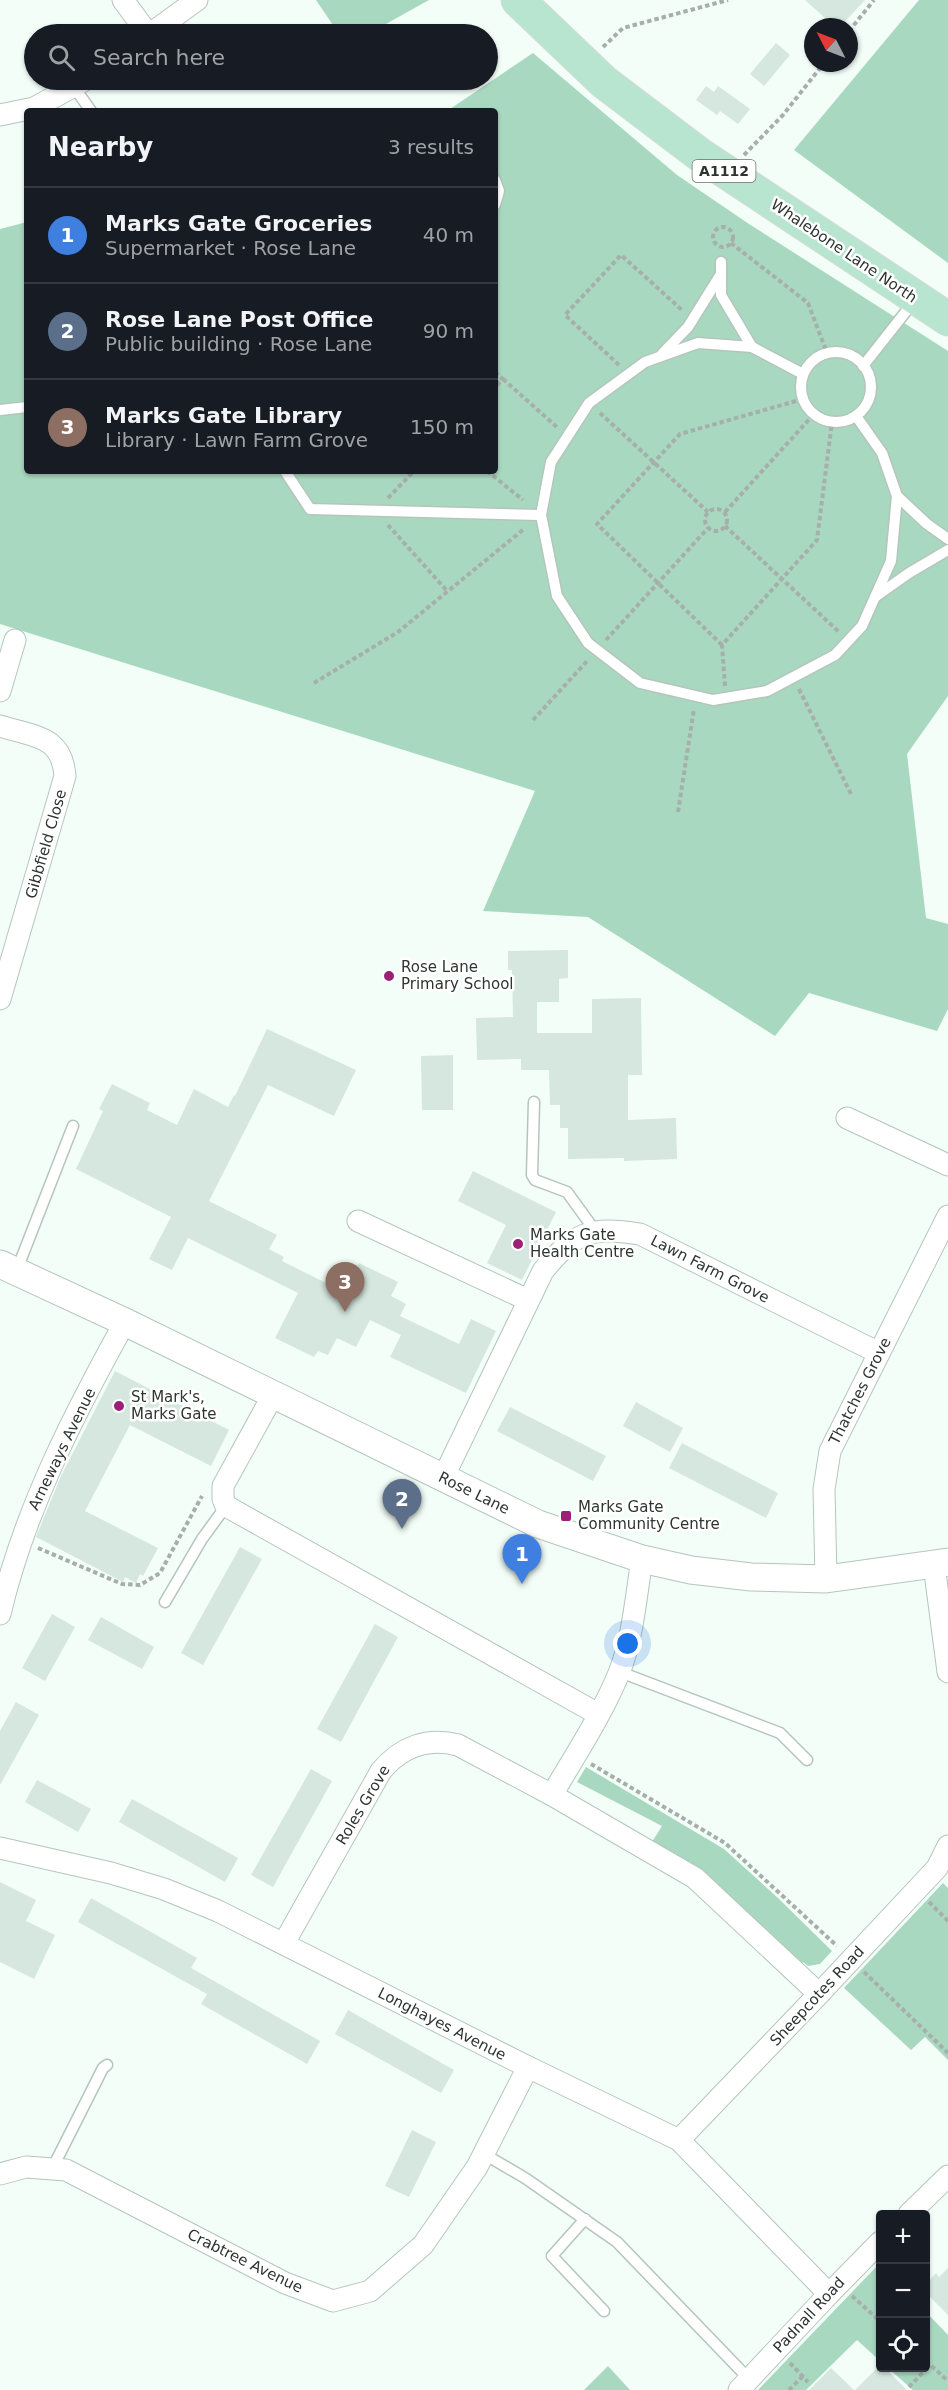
<!DOCTYPE html>
<meta charset="utf-8">
<style>
body{margin:0;font-family:"DejaVu Sans",sans-serif;background:#20242c;color:#f1f3f6}
.controls{position:absolute;right:18px;bottom:18px;display:grid;overflow:hidden;border-radius:6px;box-shadow:0 2px 4px #0004}
.controls button{width:54px;height:54px;display:grid;place-items:center;padding:0;border:0;border-bottom:2px solid #363941;background:#171b24;color:#f1f3f6;font:30px sans-serif}
.compass{position:absolute;left:804px;top:18px;width:54px;height:54px;border-radius:50%;background:#171b24;box-shadow:0 2px 4px #0004;rotate:312deg}
.you{position:absolute;left:628px;top:1644px;width:21px;height:21px;margin:-15px;border:4px solid #fff;border-radius:50%;background:#1a73e8;box-shadow:0 0 0 9px #1a73e833}
.badge{display:grid;place-items:center;width:39px;height:39px;border-radius:50%;background:#ca94bd;color:#fff;font-size:20px;font-weight:700}
.pin{position:absolute;translate:-50% -50px;filter:drop-shadow(0 2px 3px #0008)}
.pin::after{content:'';position:absolute;top:32px;width:21px;height:18px;background:inherit;clip-path:polygon(0 0,100% 0,50% 100%)}
.list{margin:0;padding:0;list-style:none}
h2{display:flex;justify-content:space-between;align-items:center;height:78px;margin:0;padding:0 24px;font-size:26px}
h2 small{font-size:20px;font-weight:400;color:#9ea1a6}
.list li{display:grid;grid-template-columns:39px 1fr auto;gap:18px;align-items:center;box-sizing:border-box;height:96px;padding:0 24px;border-top:2px solid #363941}
.list b{display:block;font-size:22px;white-space:nowrap}
.list p{margin:0;font-size:20px;white-space:nowrap;color:#9ea1a6}
.list em{font-size:20px;font-style:normal;color:#9ea1a6}
.icon{flex:none;width:33px;height:33px;fill:none;stroke:currentColor;stroke-width:2;stroke-linecap:round;stroke-linejoin:round}
.map{position:relative;flex:none;width:948px;height:2390px;overflow:hidden}
.search{position:absolute;background:#171b24;box-shadow:0 2px 4px #0004;left:24px;top:24px;width:474px;height:66px;display:flex;align-items:center;gap:15px;box-sizing:border-box;padding:0 21px;border-radius:33px;color:#9ea1a6;font-size:22px}
.panel{position:absolute;background:#171b24;box-shadow:0 2px 4px #0004;left:24px;top:108px;width:474px;height:366px;border-radius:6px}
.map>svg:first-child{display:block}
</style>
<div class="map">
<svg width="948" height="2390" viewBox="0 0 948 2390">
<rect width="100%" height="100%" fill="#f4fef8"/>
<g fill="#a9d8c0">
<polygon points="316,0 429,0 368,34 339,34"/>
<polygon points="919,0 948,0 948,263 794,150"/>
<polygon points="533,53 677,175 749,224 948,351 948,696 907,754 926,918 948,924 948,1009 937,1031 809,993 775,1036 588,917 483,911 535,791 0,624 0,229 27,222 27,471 495,471 495,111 447,111"/>
<polygon points="586,1767 724,1849 779,1899 832,1951 820,1964 808,1966 803,1962 799,1965 652,1842 662,1826 577,1782"/>
<polygon points="943,1883 948,1888 948,2060 925,2037 911,2050 844,1988"/>
<polygon points="879,2264 880,2361 857,2340 806,2390 758,2390"/>
<polygon points="926,2312 948,2335 948,2390 913,2390 888,2368 926,2368"/>
<polygon points="608,2366 630,2390 584,2390"/>
</g>
<g fill="#d5e7de">
<polygon points="805,0 865,0 840,27 835,27"/>
<polygon points="776,43 790,55 764,86 750,74"/>
<polygon points="706,86 714,92 718,86 750,109 738,124 720,111 717,115 696,100"/>
<polygon points="568,950 568,978 559,979 559,1002 537,1002 537,1033 592,1033 592,999 641,998 642,1075 628,1075 628,1120 676,1118 677,1159 624,1161 624,1158 568,1159 568,1128 560,1128 560,1105 550,1105 549,1070 521,1070 521,1059 477,1060 476,1018 513,1017 512,970 508,970 508,951"/>
<polygon points="267,1029 356,1070 334,1116 268,1085 209,1201 277,1235 269,1249 284,1257 282,1261 334,1287 344,1291 359,1263 398,1282 391,1296 406,1304 400,1316 459,1344 471,1319 496,1331 466,1393 390,1357 401,1335 370,1320 356,1347 337,1338 328,1355 318,1351 314,1357 275,1338 298,1293 188,1238 172,1270 149,1259 171,1217 76,1169 103,1111 99,1109 112,1084 150,1103 147,1110 177,1125 194,1089 228,1107 234,1095 235,1096"/>
<polygon points="453,1055 453,1110 422,1110 421,1056"/>
<polygon points="473,1171 556,1212 522,1280 487,1263 506,1225 458,1201"/>
<polygon points="115,1371 229,1430 211,1466 130,1425 85,1511 158,1548 143,1576 140,1574 136,1583 125,1577 123,1582 36,1537 61,1476"/>
<polygon points="636,1402 683,1428 670,1452 623,1426"/>
<polygon points="510,1407 606,1456 593,1481 497,1431"/>
<polygon points="682,1443 778,1493 766,1518 669,1468"/>
<polygon points="240,1547 262,1559 203,1665 181,1653"/>
<polygon points="52,1614 75,1627 45,1681 22,1668"/>
<polygon points="101,1617 154,1647 142,1669 88,1640"/>
<polygon points="375,1624 398,1637 341,1742 317,1729"/>
<polygon points="16,1702 39,1715 0,1785 0,1731"/>
<polygon points="311,1769 332,1781 273,1887 251,1875"/>
<polygon points="37,1780 91,1809 78,1832 25,1802"/>
<polygon points="132,1799 238,1858 225,1882 119,1822"/>
<polygon points="0,1882 36,1900 26,1921 55,1935 34,1979 0,1962"/>
<polygon points="91,1898 197,1958 191,1968 320,2041 307,2064 201,2004 207,1994 78,1922"/>
<polygon points="348,2010 454,2070 441,2093 335,2034"/>
<polygon points="412,2130 436,2142 409,2197 385,2186"/>
<polygon points="948,2268 948,2315 926,2293 926,2284 936,2273 939,2277"/>
<polygon points="880,2365 880,2367 884,2367 907,2390 855,2390"/>
<polygon points="831,2368 854,2390 809,2390"/>
</g>
<g fill="none" stroke-linecap="round" stroke-linejoin="round">
<g stroke="#b4c6bc" stroke-width="13">
<g id="service">
<polyline points="74,87 91,111"/>
<polyline points="495,180 499,191 495,205"/>
<polyline points="721,262 721,295 752,347"/>
<circle cx="836" cy="387" r="35"/>
<polyline points="662,354 688,327 721,274"/>
<polyline points="863,366 915,300"/>
<polyline points="803,374 752,347 698,343 645,362 589,403 551,462 541,515 557,596 588,643 640,683 713,700 767,691 835,655 862,626 891,561 897,496 882,453 856,416"/>
<polyline points="0,410 27,407"/>
<polyline points="285,471 310,509 541,515"/>
<polyline points="897,496 927,524 948,539"/>
<polyline points="875,597 909,573 948,550"/>
<polyline points="534,1102 532,1175 535,1180 567,1192 596,1232"/>
<polyline points="16,1272 73,1126"/>
<polyline points="165,1602 202,1539 226,1506"/>
<polyline points="620,1672 780,1733 807,1760"/>
<polyline points="484,2154 525,2178 617,2242 749,2379"/>
<polyline points="52,2169 103,2068 107,2065"/>
<polyline points="585,2219 552,2256 604,2311"/>
</g>
</g>
<g stroke="#b4c6bc" stroke-width="23">
<g id="minor">
<polyline points="123,0 148,34"/>
<polyline points="150,34 197,0"/>
<polyline points="0,115 34,108 85,80"/>
<polyline points="0,691 15,640"/>
<path d="M0,726C34,737 62,735 65,776L0,999"/>
<polyline points="847,1118 948,1165"/>
<polyline points="358,1221 528,1300"/>
<polyline points="273,1395 223,1486 223,1499 226,1506 598,1714"/>
<path d="M443,1478L543,1271C575,1232 590,1226 640,1234L879,1353"/>
<polyline points="934,1565 948,1672"/>
<polyline points="826,1579 824,1489 830,1451 948,1216"/>
<path d="M0,1614C24,1511 74,1414 125,1322"/>
<path d="M552,1795C575,1755 602,1715 619,1673C633,1638 636,1596 642,1559"/>
<polyline points="0,1848 111,1873 164,1889 218,1911 528,2067 679,2140 829,2294"/>
<path d="M284,1943L381,1771C401,1747 427,1737 458,1745L552,1795L695,1878L819,1994"/>
<polyline points="679,2140 819,1994 937,1868 948,1846"/>
<polyline points="0,2174 26,2167 66,2170 285,2283 333,2301 370,2291 423,2245 477,2167 528,2067"/>
<polyline points="909,2214 948,2176"/>
<polyline points="739,2390 829,2294 880,2242"/>
</g>
</g>
<g stroke="#b4c6bc" stroke-width="29">
<polyline id="tertiary" points="0,1264 125,1322 538,1524 642,1559 691,1570 751,1577 826,1579 948,1562"/>
</g>
<g stroke="#d9dbda" stroke-width="35">
<polyline id="primary" points="518,0 604,82 699,154 948,319"/>
</g>
<g stroke="#a6afaa" stroke-width="4" stroke-dasharray="4.5 3" stroke-linecap="butt">
<polyline points="849,31 874,0"/>
<polyline points="603,47 623,28 728,0"/>
<polyline points="744,155 783,115 824,63"/>
<circle cx="723" cy="237" r="10"/>
<polyline points="731,243 808,303 827,353"/>
<polyline points="619,365 565,315 621,255 682,310"/>
<polyline points="495,372 503,379 495,387"/>
<polyline points="503,379 558,428"/>
<polyline points="600,413 708,512"/>
<polyline points="487,471 523,500"/>
<polyline points="388,498 414,471"/>
<circle cx="716" cy="520" r="11"/>
<polyline points="725,512 814,414"/>
<polyline points="388,525 448,592"/>
<polyline points="725,526 839,632"/>
<polyline points="606,640 708,528"/>
<polyline points="722,645 597,524 680,434 803,399"/>
<polyline points="314,683 398,632 524,529"/>
<polyline points="725,686 722,645 817,540 832,422"/>
<polyline points="799,689 852,796"/>
<polyline points="533,720 589,659"/>
<polyline points="678,812 694,709"/>
<polyline points="38,1548 122,1584 140,1585 160,1573 202,1496"/>
<polyline points="591,1764 725,1843 837,1946"/>
<polyline points="929,1902 948,1921"/>
<polyline points="864,1972 948,2053"/>
<polyline points="852,2296 880,2321"/>
<polyline points="926,2361 948,2381"/>
<polyline points="790,2363 808,2382"/>
<polyline points="909,2387 930,2365"/>
<polyline points="789,2390 803,2376"/>
</g>
<use href="#service" stroke="#fff" stroke-width="10"/>
<use href="#minor" stroke="#fff" stroke-width="21"/>
<use href="#tertiary" stroke="#fff" stroke-width="27"/>
<use href="#primary" stroke="#b7e5cf" stroke-width="33"/>
</g>
<g fill="#9b2078" stroke="#fff" stroke-width="2">
<circle cx="389" cy="976" r="6"/>
<circle cx="518" cy="1244" r="6"/>
<circle cx="119" cy="1406" r="6"/>
<rect x="560" y="1510" width="12" height="12" rx="3"/>
</g>
<g text-anchor="middle" dominant-baseline="central" stroke-width="5" stroke-linejoin="round" paint-order="stroke">
<rect fill="#fff" stroke="#6d726f" stroke-width="1.5" x="692.5" y="160" width="63" height="22" rx="4.5"/>
<g font-size="14" font-weight="bold" fill="#2e3531">
<text x="724" y="171">A1112</text>
</g>
<g font-size="15" fill="#2e3531" stroke="#fff">
<text transform="translate(844 251) rotate(34)">Whalebone Lane North</text>
<text transform="translate(46 844) rotate(-74)">Gibbfield Close</text>
<text transform="translate(710 1269) rotate(27)">Lawn Farm Grove</text>
<text transform="translate(860 1391) rotate(-63)">Thatches Grove</text>
<text transform="translate(62 1449) rotate(-64)">Arneways Avenue</text>
<text transform="translate(474 1493) rotate(26)">Rose Lane</text>
<text transform="translate(363 1805) rotate(-59)">Roles Grove</text>
<text transform="translate(817 1996) rotate(-47)">Sheepcotes Road</text>
<text transform="translate(442 2024) rotate(27)">Longhayes Avenue</text>
<text transform="translate(245 2261) rotate(26)">Crabtree Avenue</text>
<text transform="translate(809 2315) rotate(-47)">Padnall Road</text>
</g>
<g font-size="15" fill="#2e3531" stroke="#fff" text-anchor="start">
<text x="401" y="967">Rose Lane<tspan x="401" dy="17">Primary School</tspan></text>
<text x="530" y="1235">Marks Gate<tspan x="530" dy="17">Health Centre</tspan></text>
<text x="131" y="1397">St Mark's,<tspan x="131" dy="17">Marks Gate</tspan></text>
<text x="578" y="1507">Marks Gate<tspan x="578" dy="17">Community Centre</tspan></text>
</g>
</g>
</svg>
<div class="controls">
<button>+</button>
<button>−</button>
<button><svg class="icon" aria-label="locate" viewBox="0 0 24 24"><circle cx="12" cy="12" r="6"/><path d="M12 2v4M12 18v4M2 12h4M18 12h4"/></svg></button>
</div>
<svg class="compass" viewBox="-18 -18 36 36"><path d="M0-13l5 13h-10z" fill="#e53935"/><path d="M0 13l5-13h-10z" fill="#9ea1a6"/></svg>
<div class="you"></div>
<div class="pin badge" style="left:522px;top:1584px;background:#3f7fe0">1</div>
<div class="pin badge" style="left:402px;top:1529px;background:#5c6f8a">2</div>
<div class="pin badge" style="left:345px;top:1312px;background:#8d6e63">3</div>
<div class="search"><svg class="icon" aria-label="search" viewBox="0 0 24 24"><circle cx="10" cy="10" r="6"/><path d="M15 15l6 6"/></svg>Search here</div>
<section class="panel">
<h2>Nearby<small>3 results</small></h2>
<ul class="list">
<li><span class="badge" style="background:#3f7fe0">1</span><div><b>Marks Gate Groceries</b><p>Supermarket · Rose Lane</p></div><em>40 m</em></li>
<li><span class="badge" style="background:#5c6f8a">2</span><div><b>Rose Lane Post Office</b><p>Public building · Rose Lane</p></div><em>90 m</em></li>
<li><span class="badge" style="background:#8d6e63">3</span><div><b>Marks Gate Library</b><p>Library · Lawn Farm Grove</p></div><em>150 m</em></li>
</ul>
</section>
</div>
